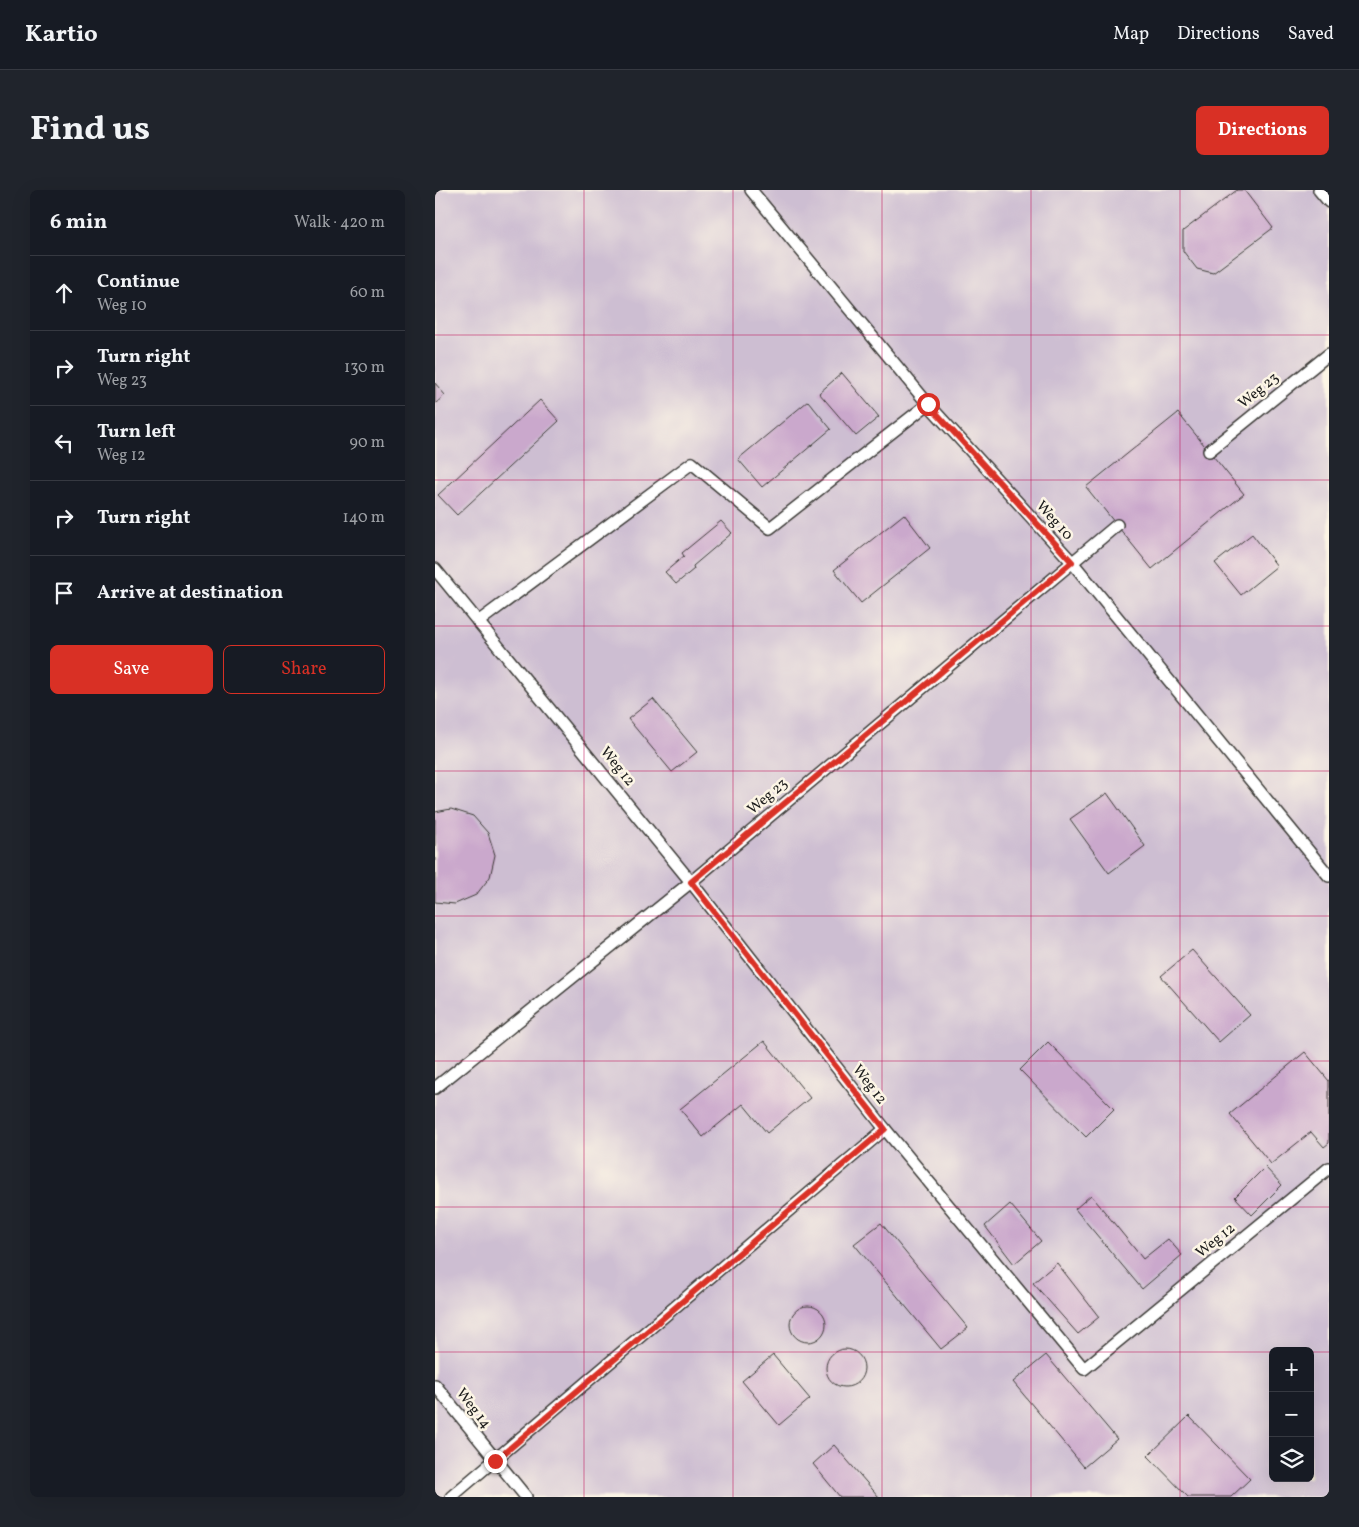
<!DOCTYPE html>
<meta charset="utf-8">
<style>
body{margin:0;font-family:Vollkorn,serif;background:#20242c;color:#f1f3f6}
.controls{position:absolute;right:15px;bottom:15px;display:grid;overflow:hidden;border-radius:8px;box-shadow:0 5px 20px #0002}
.controls button{width:45px;height:45px;display:grid;place-items:center;padding:0;border:0;border-bottom:1px solid #363941;background:#171b24;color:#f1f3f6;font:25px sans-serif}
.stop{position:absolute;width:15px;height:15px;margin:-11px;border:4px solid #d93025;border-radius:50%;background:#fff}
.stop.end{background:#d93025;border-color:#fff;box-shadow:0 1px 5px #0008}
.list{margin:0;padding:0;list-style:none}
h2{display:flex;justify-content:space-between;align-items:center;height:65px;margin:0;padding:0 20px;font-size:21px}
h2 small{font-size:16px;font-weight:400;color:#9ea1a6}
.list li{display:grid;grid-template-columns:32px 1fr auto;gap:15px;align-items:center;box-sizing:border-box;height:75px;padding:0 20px;border-top:1px solid #363941}
.list b{display:block;font-size:19px;white-space:nowrap}
.list p{margin:0;font-size:16px;white-space:nowrap;color:#9ea1a6}
.list em{font-size:16px;font-style:normal;color:#9ea1a6}
.actions{display:flex;gap:10px;padding:15px 20px}
.actions a{flex:1;padding:11px 0;border:1px solid #d93025;border-radius:8px;text-align:center;font-size:18px;color:#d93025}
.actions .main{background:#d93025;color:#fff}
.icon{flex:none;width:28px;height:28px;fill:none;stroke:currentColor;stroke-width:2;stroke-linecap:round;stroke-linejoin:round}
.map{position:relative;flex:none;width:894px;height:1307px;overflow:hidden;border-radius:8px}
header{display:flex;align-items:center;gap:30px;box-sizing:border-box;height:70px;padding:0 25px;background:#171b24;border-bottom:1px solid #363941}
header strong{font-size:24px}
nav{display:flex;gap:28px;margin-inline-start:auto;font-size:18px}
.intro{display:flex;align-items:center;justify-content:space-between;box-sizing:border-box;height:120px;padding:0 30px}
h1{margin:0;font-size:35px}
.button{padding:12px 22px;border-radius:8px;background:#d93025;color:#fff;font-size:18px;font-weight:700}
main{display:flex;gap:30px;padding:0 30px}
aside{flex:1;background:#171b24;border-radius:8px;box-shadow:0 5px 20px #0002}
.map>svg:first-child{display:block}
</style>
<header>
<strong>Kartio</strong>
<nav><a>Map</a><a>Directions</a><a>Saved</a></nav>
</header>
<div class="intro"><h1>Find us</h1><a class="button">Directions</a></div>
<main>
<aside>
<h2>6 min<small>Walk · 420 m</small></h2>
<ul class="list">
<li><svg class="icon" aria-label="ahead" viewBox="0 0 24 24"><path d="M12 20V5M6 11l6-6 6 6"/></svg><div><b>Continue</b><p>Weg 10</p></div><em>60 m</em></li>
<li><svg class="icon" aria-label="right" viewBox="0 0 24 24"><path d="M7 20v-9h11M14 6l5 5-5 5"/></svg><div><b>Turn right</b><p>Weg 23</p></div><em>130 m</em></li>
<li><svg class="icon" aria-label="left" viewBox="0 0 24 24"><path d="M17 20v-9H6M10 6l-5 5 5 5"/></svg><div><b>Turn left</b><p>Weg 12</p></div><em>90 m</em></li>
<li><svg class="icon" aria-label="right" viewBox="0 0 24 24"><path d="M7 20v-9h11M14 6l5 5-5 5"/></svg><div><b>Turn right</b></div><em>140 m</em></li>
<li><svg class="icon" aria-label="arrive" viewBox="0 0 24 24"><path d="M6 21V4h12l-3 4 3 4H6"/></svg><div><b>Arrive at destination</b></div></li>
</ul>
<div class="actions"><a class="main">Save</a><a>Share</a></div>
</aside>
<div class="map">
<svg width="894" height="1307" viewBox="0 0 894 1307">
<rect width="100%" height="100%" fill="#fcf5e5"/>
<filter id="ink" filterUnits="userSpaceOnUse"><feTurbulence type="fractalNoise" baseFrequency=".02" numOctaves="2"/><feDisplacementMap in="SourceGraphic" scale="10" xChannelSelector="R" yChannelSelector="G"/><feConvolveMatrix kernelMatrix="1 2 1 2 8 2 1 2 1" color-interpolation-filters="sRGB"/></filter>
<filter id="wash" filterUnits="userSpaceOnUse"><feTurbulence type="fractalNoise" baseFrequency=".0096" numOctaves="4" result="noise"/><feDisplacementMap in="SourceGraphic" scale="20" xChannelSelector="R" yChannelSelector="G"/><feGaussianBlur stdDeviation="1.12" result="paint"/><feColorMatrix in="noise" values="0 0 0 0 0 0 0 0 0 0 0 0 0 0 0 0 0 1.4 0 .05"/><feComposite in="paint" operator="in"/></filter>
<g filter="url(#wash)">
<rect width="100%" height="100%" fill="#f1eacf"/>
<path fill="#cdbed2" fill-rule="evenodd" d="M0,0H894V1307H0ZM838,1161H875V1288H838Z"/>
<g id="blocks">
<g fill="#caa8cc">
<polygon points="802,0 809,0 838,38 778,83 762,79 748,61 748,41"/>
<polygon points="407,183 444,227 421,246 384,203"/>
<polygon points="0,193 10,205 0,214"/>
<polygon points="105,210 124,231 22,325 3,305"/>
<polygon points="373,211 396,239 327,297 303,269"/>
<polygon points="743,223 809,304 717,379 651,297"/>
<polygon points="469,324 495,358 426,413 399,380"/>
<polygon points="286,331 297,343 258,376 259,379 241,394 230,382 249,366 247,363"/>
<polygon points="817,344 842,376 806,405 780,373"/>
<polygon points="218,509 262,562 237,582 193,529"/>
<polygon points="672,603 710,656 674,683 635,629"/>
<polygon points="16,619 38,626 53,643 60,665 55,687 41,705 20,714 0,712 0,622"/>
<polygon points="757,760 815,825 784,852 726,786"/>
<polygon points="329,851 375,908 332,943 308,914 268,947 245,919"/>
<polygon points="613,852 679,919 651,947 585,880"/>
<polygon points="870,862 894,891 894,953 889,957 876,942 836,974 795,924"/>
<polygon points="830,977 847,995 817,1025 800,1007"/>
<polygon points="656,1005 708,1069 733,1049 747,1065 707,1099 640,1019"/>
<polygon points="575,1014 606,1051 579,1074 550,1036"/>
<polygon points="446,1033 533,1138 506,1159 419,1054"/>
<polygon points="622,1073 664,1127 643,1144 598,1093"/>
<circle cx="373" cy="1134" r="18"/>
<circle cx="410" cy="1178" r="19"/>
<polygon points="338,1165 375,1209 344,1235 307,1191"/>
<polygon points="611,1165 682,1249 649,1277 578,1192"/>
<polygon points="754,1226 815,1289 796,1307 753,1307 713,1266"/>
<polygon points="399,1255 444,1307 405,1307 378,1274"/>
</g>
</g>
</g>
<g filter="url(#ink)">
<use href="#blocks" fill-opacity="0" stroke="#3c3b37" stroke-width="1"/>
<g fill="none" stroke-linecap="round" stroke-linejoin="round">
<g stroke="#3c3b37" stroke-width="14">
<g id="service">
<polyline points="316,0 493,214 637,372 894,686"/>
<polyline points="884,0 894,12"/>
<polyline points="774,261 894,164"/>
<polyline points="0,379 256,692 450,939 649,1179 894,978"/>
<polyline points="43,432 257,273 335,338 493,214"/>
<polyline points="0,898 256,692 682,335"/>
<polyline points="0,1195 91,1307"/>
<polyline points="16,1307 450,939"/>
</g>
</g>
<use href="#service" stroke="#fff" stroke-width="11"/>
</g>
</g>
<g fill="none" stroke-linecap="round" stroke-linejoin="round" filter="url(#ink)">
<polyline stroke="#d93025" stroke-width="6" points="60,1271 450,939 256,692 637,372 493,214"/>
</g>
<path fill="none" stroke="#c2185b" stroke-width="1" stroke-opacity="0.55" d="M149,0V1307M298,0V1307M447,0V1307M596,0V1307M745,0V1307M0,145H894M0,290H894M0,436H894M0,581H894M0,726H894M0,871H894M0,1017H894M0,1162H838M875,1162H894"/>
<g text-anchor="middle" dominant-baseline="central" stroke-width="5" stroke-linejoin="round" paint-order="stroke">
<g font-size="15" fill="#1c1c1c" stroke="#fcf5e5">
<text transform="translate(824 201) rotate(-39)">Weg 23</text>
<text transform="translate(619 331) rotate(48)">Weg 10</text>
<text transform="translate(182 577) rotate(51)">Weg 12</text>
<text transform="translate(333 607) rotate(-40)">Weg 23</text>
<text transform="translate(434 895) rotate(52)">Weg 12</text>
<text transform="translate(781 1051) rotate(-39)">Weg 12</text>
<text transform="translate(38 1219) rotate(52)">Weg 14</text>
</g>
</g>
</svg>
<div class="controls">
<button>+</button>
<button>−</button>
<button><svg class="icon" aria-label="layers" viewBox="0 0 24 24"><path d="M12 4l9 5-9 5-9-5zM3 14l9 5 9-5"/></svg></button>
</div>
<div class="stop" style="left:493px;top:214px"></div>
<div class="stop end" style="left:60px;top:1271px"></div>
</div>
</main>
